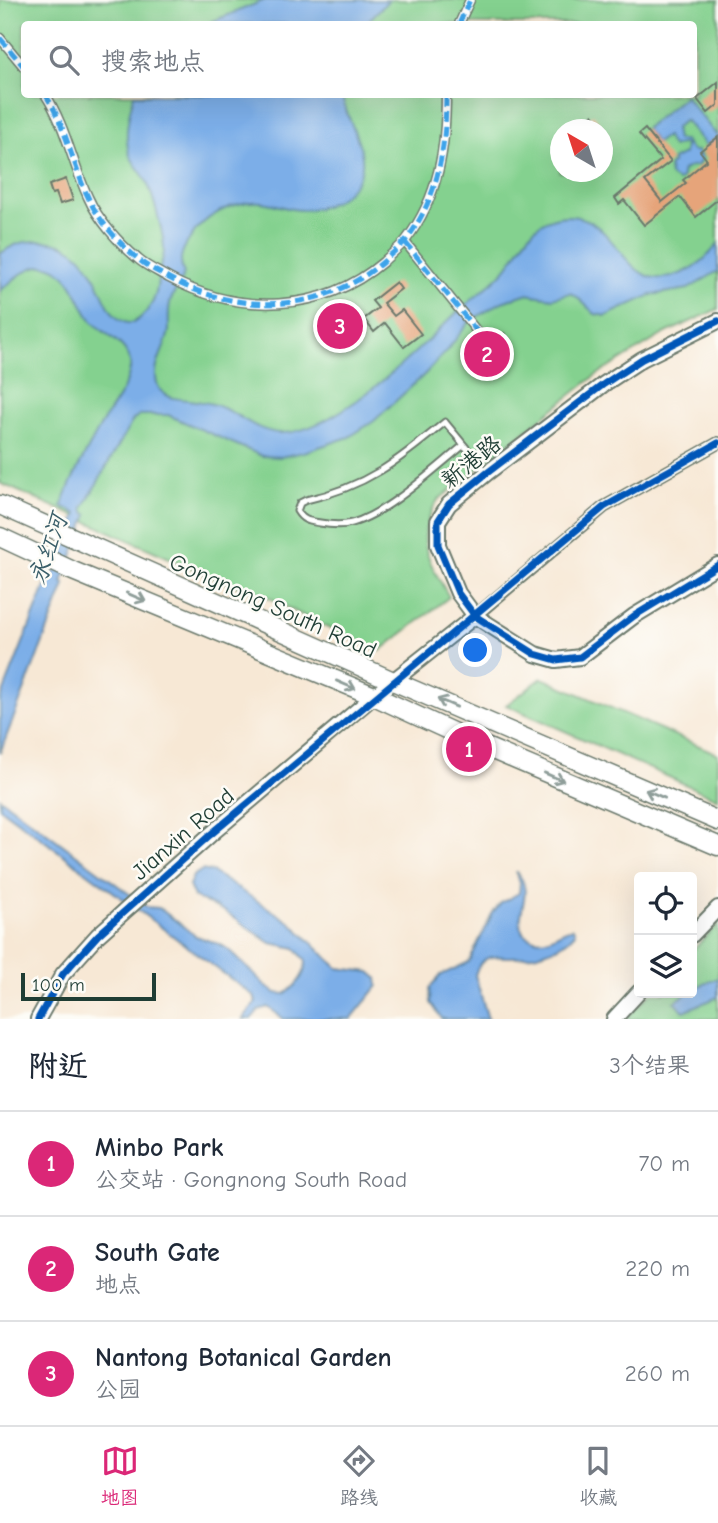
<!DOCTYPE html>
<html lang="zh">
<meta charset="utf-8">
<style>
body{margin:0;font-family:"Comic Neue","LXGW WenKai TC",sans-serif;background:#f2f2f3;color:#1f2937}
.controls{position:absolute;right:21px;bottom:21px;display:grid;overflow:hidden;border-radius:7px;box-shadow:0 7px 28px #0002}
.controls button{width:63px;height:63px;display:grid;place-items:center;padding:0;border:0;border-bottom:2px solid #e0e1e3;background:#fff;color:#1f2937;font:35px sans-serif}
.compass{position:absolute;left:550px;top:119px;width:63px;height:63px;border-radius:50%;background:#fff;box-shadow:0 7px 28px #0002;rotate:321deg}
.scale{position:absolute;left:21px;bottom:18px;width:135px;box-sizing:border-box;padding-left:7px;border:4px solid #1f3d34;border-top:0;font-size:19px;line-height:24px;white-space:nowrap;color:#1f3d34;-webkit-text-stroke:5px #fdfcf7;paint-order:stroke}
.you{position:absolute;left:476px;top:651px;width:24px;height:24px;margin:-18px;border:5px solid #fff;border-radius:50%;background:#1a73e8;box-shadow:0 0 0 10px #1a73e833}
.badge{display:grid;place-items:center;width:46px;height:46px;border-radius:50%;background:#db2777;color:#fff;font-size:23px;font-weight:700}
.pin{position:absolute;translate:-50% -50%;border:4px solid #fff;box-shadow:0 2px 7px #0006}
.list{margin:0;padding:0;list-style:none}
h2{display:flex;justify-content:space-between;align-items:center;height:91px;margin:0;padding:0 28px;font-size:30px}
h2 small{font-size:23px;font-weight:400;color:#747a83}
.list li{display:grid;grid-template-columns:46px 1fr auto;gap:21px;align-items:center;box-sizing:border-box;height:105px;padding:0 28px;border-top:2px solid #e0e1e3}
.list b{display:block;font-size:26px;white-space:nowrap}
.list p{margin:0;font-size:23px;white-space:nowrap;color:#747a83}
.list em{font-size:23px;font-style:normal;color:#747a83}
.icon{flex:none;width:38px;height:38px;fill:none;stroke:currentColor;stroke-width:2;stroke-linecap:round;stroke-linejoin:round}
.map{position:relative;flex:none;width:718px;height:1019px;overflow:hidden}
.search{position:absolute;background:#fff;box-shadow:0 7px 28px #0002;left:21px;right:21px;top:21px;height:77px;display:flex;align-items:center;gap:18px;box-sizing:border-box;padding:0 24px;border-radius:7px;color:#747a83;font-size:26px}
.sheet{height:406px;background:#fff}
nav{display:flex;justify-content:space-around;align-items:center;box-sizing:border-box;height:98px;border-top:2px solid #e0e1e3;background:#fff;font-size:19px;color:#747a83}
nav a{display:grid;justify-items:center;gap:4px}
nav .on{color:#db2777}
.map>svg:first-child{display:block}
</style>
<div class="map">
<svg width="718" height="1019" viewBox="0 0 718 1019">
<rect width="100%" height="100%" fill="#fdfcf7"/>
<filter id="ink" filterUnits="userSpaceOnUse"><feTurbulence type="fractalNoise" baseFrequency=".0143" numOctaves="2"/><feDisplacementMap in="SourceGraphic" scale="14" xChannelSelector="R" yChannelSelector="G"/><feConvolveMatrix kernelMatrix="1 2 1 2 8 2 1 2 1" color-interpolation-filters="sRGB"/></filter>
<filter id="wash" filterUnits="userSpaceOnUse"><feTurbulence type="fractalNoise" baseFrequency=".00686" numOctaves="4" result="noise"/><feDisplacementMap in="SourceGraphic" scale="28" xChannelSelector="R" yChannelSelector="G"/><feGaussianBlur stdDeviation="1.57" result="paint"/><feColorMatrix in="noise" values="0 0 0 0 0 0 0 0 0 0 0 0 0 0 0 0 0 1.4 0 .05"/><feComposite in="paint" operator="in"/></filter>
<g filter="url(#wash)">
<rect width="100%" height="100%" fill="#f7e8d5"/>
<g fill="#84d18f" stroke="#528762" stroke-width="2" fill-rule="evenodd">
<path d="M0,0H718V309L664,334L595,376L438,500C412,540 429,560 449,597L380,651L317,623L262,594L219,580L0,483ZM24,24H694V94H24ZM560,130H602V172H560Z"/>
<polygon points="542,678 718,754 718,799 506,705"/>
<polygon points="718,924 718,1019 626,1019 651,993 692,993 692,951"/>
</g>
<g fill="#7baee8" stroke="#4d768e" stroke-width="2">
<polygon points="265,0 389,0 365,24 206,24"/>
<path d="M134,95H342C345,118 368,149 361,171C352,198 319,214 292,209C281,207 271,203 261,202C233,200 202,217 189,240C181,252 178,261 184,274C180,284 173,293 170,303C168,312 169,321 169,330C167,347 150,368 158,386C164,400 182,399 195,401C203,402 213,403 221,407C240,415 256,431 279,433C332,436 415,353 452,317C469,301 488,288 504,271C517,257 524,236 539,225C548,219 558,216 569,216C620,217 622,295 677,275C695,269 706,259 718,244V271L688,289L651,295L606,316L595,314L575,295L570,293L553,298L525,294L502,302L470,321L448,349L425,374L374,421L349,437L307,451L281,457L262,456L168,415H139L133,420L83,508L84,512L88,515L62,582L65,585L0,753V701L49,577L52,578L77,514L62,506C71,478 87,451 101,425C112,405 126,392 130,369C134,345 104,336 92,321C79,304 74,275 51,267C32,261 13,280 0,291V254C13,244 23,241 39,241C106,241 94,316 128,323C136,324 145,314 149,308C156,298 157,290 158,279C158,270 163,261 164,252C165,238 154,199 148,185C144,173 133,165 129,153C124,134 129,113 134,95Z"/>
<polygon points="685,96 718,137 706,146 685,120 675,128 677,140 684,140 692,151 697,151 702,159 697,166 692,166 683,170 681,180 678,181 670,176 669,167 673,162 672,160 684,154 685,144 680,144 672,147 666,136 656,143 645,129"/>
<path d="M0,798L147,907L159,908L196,936L219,944L230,951L267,987L276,993L285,994C296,986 306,975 306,961L295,948L271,943L224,911L194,897L189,886L193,876L202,870L212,872L290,922L338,968L370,972L377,978L378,986L351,1019H284L268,1007L259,1010L251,1019H243L256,1002L254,996L0,808Z"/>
<path d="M515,871C542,893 500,930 535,939C550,943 559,930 573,928L575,933C560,951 532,957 509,957C502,957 495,955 488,958C480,961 477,967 475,975L488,1019H442L431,1003L430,988L441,975L469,962L492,914L501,903L519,893L520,883Z"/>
<polygon points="718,978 718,997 684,1011 675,1002 687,993 692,993 692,989"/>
</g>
<g id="blocks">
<g fill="#e6a47a">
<polygon points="718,82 718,105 708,113 697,99"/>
<polygon points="593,114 605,130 574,130"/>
<polygon points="645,129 671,161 645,181 662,202 686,183 683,180 707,160 700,151 718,137 718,199 696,217 680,197 644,225 624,200 619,204 615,198 661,160 639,134"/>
<polygon points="66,179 73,200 60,204 56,193 52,194 49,185"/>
<polygon points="396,282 401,289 383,303 394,316 402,310 421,334 404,347 385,323 374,332 364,319 378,308 372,301"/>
<polygon points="504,333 512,343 501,351 494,341"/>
<polygon points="483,350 491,359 477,370 470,360"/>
</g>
</g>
</g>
<g filter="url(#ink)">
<use href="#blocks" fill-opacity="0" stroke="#6b796c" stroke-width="2"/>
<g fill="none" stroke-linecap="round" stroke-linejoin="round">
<g stroke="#6b796c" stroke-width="9">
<path id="service" d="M464,445C434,469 388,513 352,523C341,526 331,525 320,523C309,521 303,521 297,511L300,503L306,500C366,487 398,461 445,422L487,473"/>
</g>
<g stroke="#6b796c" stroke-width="11">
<g id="pedestrian">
<polyline points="459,24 470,0"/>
<polyline points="0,38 24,67"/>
<path d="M45,94C66,126 72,163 88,197C98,220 119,243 138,259C147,267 159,272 169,278C238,315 322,314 383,262C390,255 399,248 406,240C439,197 446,147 446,94"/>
<polyline points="405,242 496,355"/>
</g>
</g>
<g stroke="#6b796c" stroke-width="14">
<polyline id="minor" points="475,616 604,507 718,443"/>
</g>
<g stroke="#6b796c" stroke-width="18">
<g id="tertiary">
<polyline points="718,321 642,359 604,384 487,473 449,504 438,521 438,545 458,593 475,616 535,654 556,660 580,657 634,616 718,565"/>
<polyline points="692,935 718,908"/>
<polyline points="38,1019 63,974 98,935 210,835 374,696 475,616"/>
<polyline points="614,1019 639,992"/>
</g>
</g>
<g stroke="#6b796c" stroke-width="21">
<g id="primary">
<polyline points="0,505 393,681 718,821"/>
<polyline points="0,537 73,571 374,696 474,742 718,846"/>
</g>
</g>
<use href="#service" stroke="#fff" stroke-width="5"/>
<use href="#pedestrian" stroke="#fff" stroke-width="8"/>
<use href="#minor" stroke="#fff" stroke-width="10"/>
<use href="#tertiary" stroke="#fff" stroke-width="14"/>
<use href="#primary" stroke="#fff" stroke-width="18"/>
<g stroke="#3da4eb" stroke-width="5" stroke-dasharray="10 5" stroke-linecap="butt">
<polyline points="459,24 470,0"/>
<polyline points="0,38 24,67"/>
<path d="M45,94C66,126 72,163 88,197C98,220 119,243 138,259C147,267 159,272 169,278C238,315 322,314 383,262C390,255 399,248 406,240C439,197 446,147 446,94"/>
<polyline points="405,242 496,355"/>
</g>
<g stroke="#fdfcf7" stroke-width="11">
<g id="cycleway">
<polyline points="718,321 642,359 604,384 487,473 449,504 438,521 438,545 458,593 475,616 535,654 556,660 580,657 634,616 718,565"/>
<polyline points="38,1019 63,974 98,935 210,835 604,507 718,443"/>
</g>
</g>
<use href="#cycleway" stroke="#0057b8" stroke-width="7"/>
</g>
<defs><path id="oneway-shaft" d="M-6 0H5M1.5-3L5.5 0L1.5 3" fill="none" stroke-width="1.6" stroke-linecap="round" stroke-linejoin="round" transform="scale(1.75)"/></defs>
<g stroke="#8f9e9a">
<use href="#oneway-shaft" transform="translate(136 597) rotate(23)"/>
<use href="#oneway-shaft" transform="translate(346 685) rotate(23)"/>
<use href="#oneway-shaft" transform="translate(447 703) rotate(-157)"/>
<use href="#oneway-shaft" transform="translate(554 777) rotate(23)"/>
<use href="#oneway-shaft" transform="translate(655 794) rotate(-157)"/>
</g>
</g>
<g text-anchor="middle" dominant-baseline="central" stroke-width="5" stroke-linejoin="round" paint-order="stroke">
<g font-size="23" fill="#1f3d34" stroke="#fdfcf7">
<text transform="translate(471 462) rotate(-39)">新港路</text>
<text transform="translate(273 606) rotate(24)">Gongnong South Road</text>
<text transform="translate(183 834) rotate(-41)">Jianxin Road</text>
</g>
<g font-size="24" font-style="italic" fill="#3b5f6a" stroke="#fdfcf7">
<text transform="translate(48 549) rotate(-71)">永红河</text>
</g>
</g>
</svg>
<div class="controls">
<button><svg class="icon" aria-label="locate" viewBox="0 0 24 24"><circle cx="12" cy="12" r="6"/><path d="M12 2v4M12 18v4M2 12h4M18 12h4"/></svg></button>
<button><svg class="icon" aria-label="layers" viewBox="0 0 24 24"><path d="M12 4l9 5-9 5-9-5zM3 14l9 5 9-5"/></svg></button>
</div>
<svg class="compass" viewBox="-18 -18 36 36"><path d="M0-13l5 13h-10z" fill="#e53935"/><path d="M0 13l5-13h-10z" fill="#747a83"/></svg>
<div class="scale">100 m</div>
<div class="you"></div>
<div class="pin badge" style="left:469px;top:749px">1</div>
<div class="pin badge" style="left:487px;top:354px">2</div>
<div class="pin badge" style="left:340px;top:326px">3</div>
<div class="search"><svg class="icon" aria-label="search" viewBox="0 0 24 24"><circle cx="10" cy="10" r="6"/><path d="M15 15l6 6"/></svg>搜索地点</div>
</div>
<section class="sheet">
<h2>附近<small>3个结果</small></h2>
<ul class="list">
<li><span class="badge">1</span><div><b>Minbo Park</b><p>公交站 · Gongnong South Road</p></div><em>70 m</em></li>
<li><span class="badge">2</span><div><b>South Gate</b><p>地点</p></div><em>220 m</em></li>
<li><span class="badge">3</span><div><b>Nantong Botanical Garden</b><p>公园</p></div><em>260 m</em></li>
</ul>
</section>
<nav>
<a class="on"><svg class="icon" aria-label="map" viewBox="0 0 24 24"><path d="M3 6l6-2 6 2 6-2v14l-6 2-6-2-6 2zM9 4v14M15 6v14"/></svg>地图</a>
<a><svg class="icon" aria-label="directions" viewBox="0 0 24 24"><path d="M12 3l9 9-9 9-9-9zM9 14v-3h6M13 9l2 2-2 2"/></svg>路线</a>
<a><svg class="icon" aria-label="saved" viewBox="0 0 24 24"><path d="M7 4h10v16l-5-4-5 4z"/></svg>收藏</a>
</nav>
